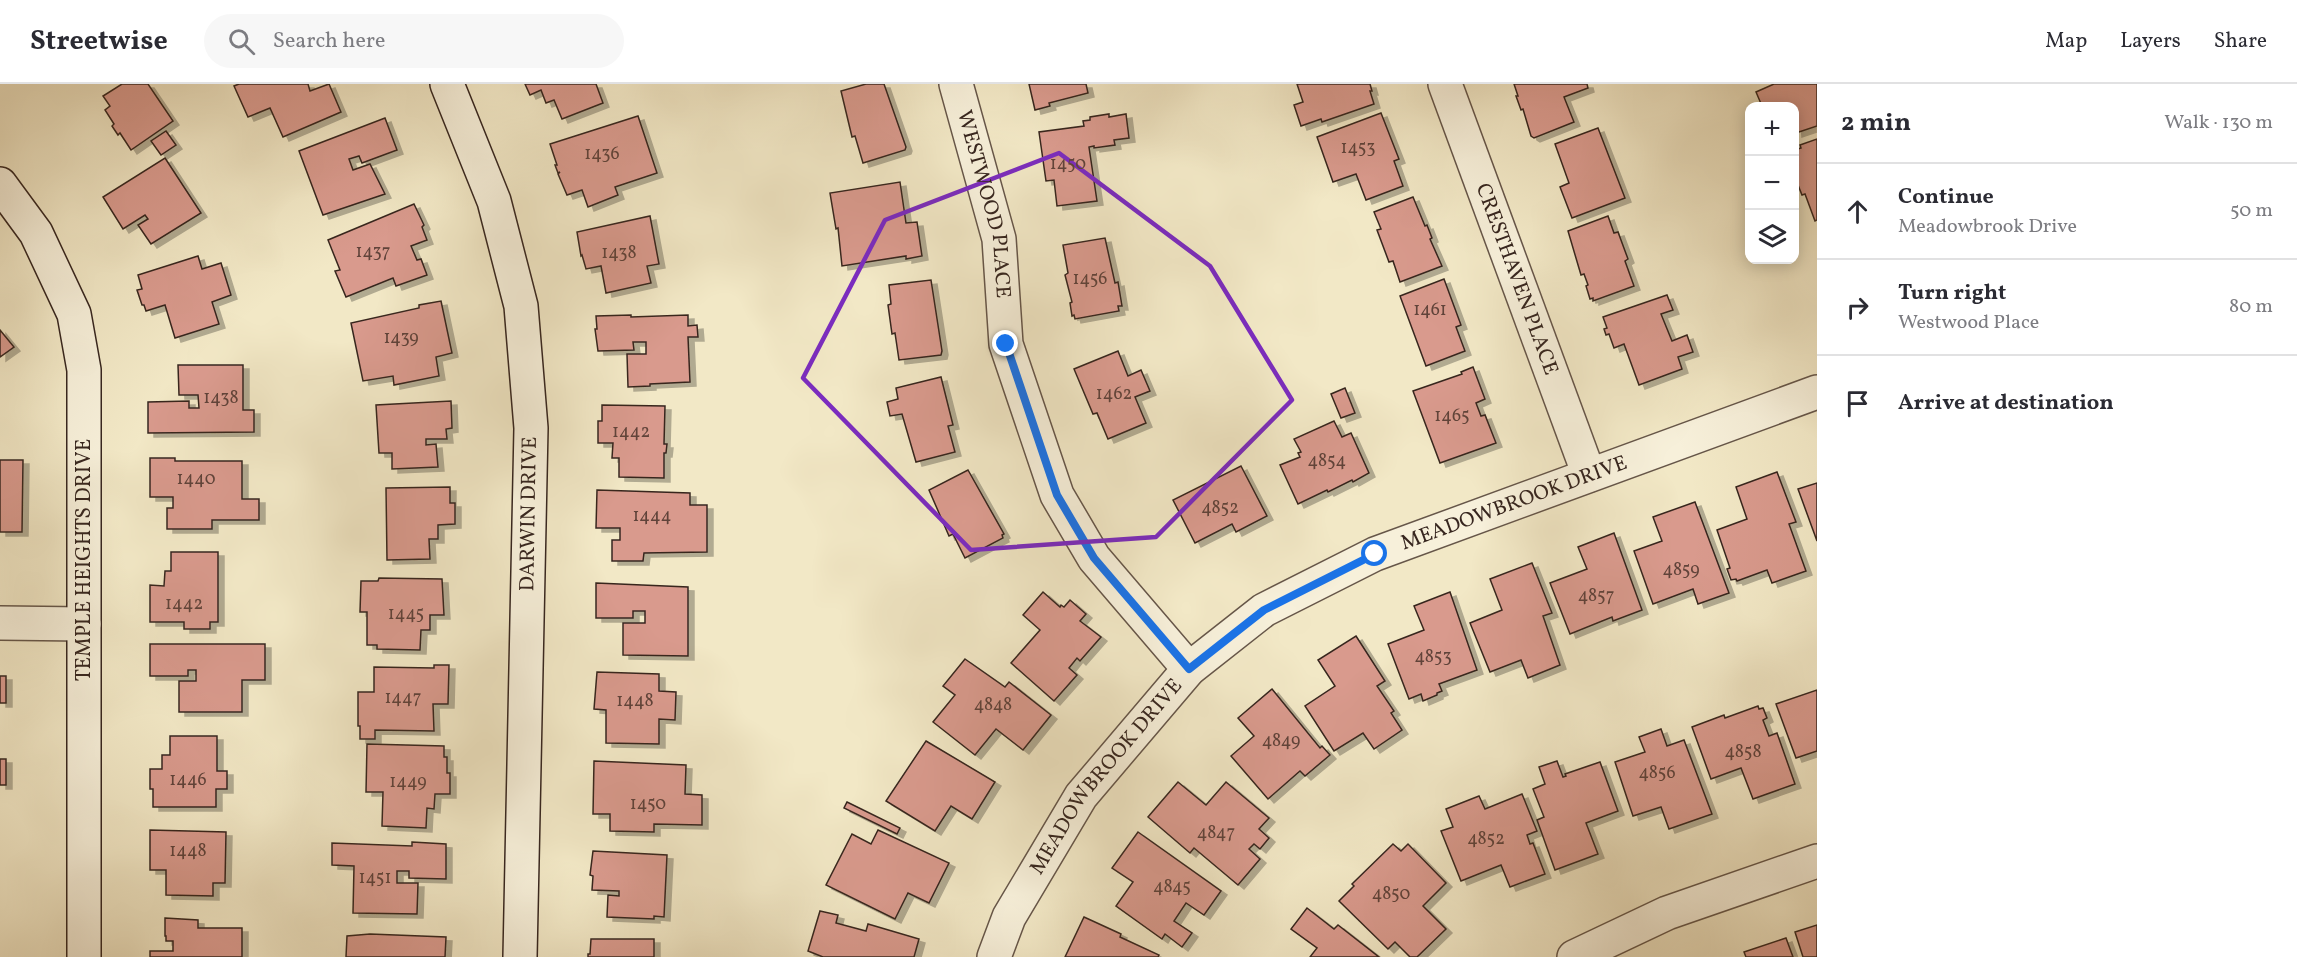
<!DOCTYPE html>
<meta charset="utf-8">
<style>
body{margin:0;font-family:Vollkorn,serif;background:#f7f7f7;color:#2b2b33}
.controls{position:absolute;right:18px;top:18px;display:grid;overflow:hidden;border-radius:12px;box-shadow:0 3px 15px #0003}
.controls button{width:54px;height:54px;display:grid;place-items:center;padding:0;border:0;border-bottom:2px solid #e1e1e2;background:#fff;color:#2b2b33;font:30px sans-serif}
.stop{position:absolute;width:18px;height:18px;margin:-14px;border:4px solid #1a73e8;border-radius:50%;background:#fff}
.stop.end{background:#1a73e8;border-color:#fff;box-shadow:0 2px 6px #0008}
.list{margin:0;padding:0;list-style:none}
h2{display:flex;justify-content:space-between;align-items:center;height:78px;margin:0;padding:0 24px;font-size:26px}
h2 small{font-size:20px;font-weight:400;color:#7c7c81}
.list li{display:grid;grid-template-columns:39px 1fr auto;gap:18px;align-items:center;box-sizing:border-box;height:96px;padding:0 24px;border-top:2px solid #e1e1e2}
.list b{display:block;font-size:22px;white-space:nowrap}
.list p{margin:0;font-size:20px;white-space:nowrap;color:#7c7c81}
.list em{font-size:20px;font-style:normal;color:#7c7c81}
.icon{flex:none;width:33px;height:33px;fill:none;stroke:currentColor;stroke-width:2;stroke-linecap:round;stroke-linejoin:round}
.map{position:relative;flex:none;width:1817px;height:873px;overflow:hidden}
header{display:flex;align-items:center;gap:36px;box-sizing:border-box;height:84px;padding:0 30px;background:#fff;border-bottom:2px solid #e1e1e2}
header strong{font-size:28px}
nav{display:flex;gap:33px;margin-inline-start:auto;font-size:21px}
.search{width:420px;height:54px;background:#f7f7f7;display:flex;align-items:center;gap:15px;box-sizing:border-box;padding:0 21px;border-radius:33px;color:#7c7c81;font-size:22px}
main{display:flex}
aside{flex:1;background:#fff}
.map>svg:first-child{display:block}
</style>
<header>
<strong>Streetwise</strong>
<div class="search"><svg class="icon" aria-label="search" viewBox="0 0 24 24"><circle cx="10" cy="10" r="6"/><path d="M15 15l6 6"/></svg>Search here</div>
<nav><a>Map</a><a>Layers</a><a>Share</a></nav>
</header>
<main>
<div class="map">
<svg width="1817" height="873" viewBox="0 0 1817 873">
<defs>
<filter id="shadow"><feDropShadow dx="6" dy="4" stdDeviation="0" flood-color="#0004"/></filter>
</defs>
<rect width="100%" height="100%" fill="#f2e8c6"/>
<filter id="stains"><feTurbulence type="fractalNoise" baseFrequency=".00333" numOctaves="4"/><feColorMatrix values="0 0 0 0 .2 0 0 0 0 .09 0 0 0 0 .02 0 0 0 .5 -.17"/></filter>
<radialGradient id="worn" r=".72"><stop offset=".6" stop-color="#630" stop-opacity="0"/><stop offset="1" stop-color="#630" stop-opacity=".3"/></radialGradient>
<g fill="#d99a8d" stroke="#37261f" stroke-width="1.5" filter="url(#shadow)">
<polygon points="122,0 148,0 173,37 131,66 120,49 118,51 112,42 114,40 105,26 110,22 103,12"/>
<polygon points="239,0 308,0 310,7 329,0 341,28 283,53 270,24 248,33 234,2"/>
<polygon points="525,0 596,0 603,19 562,35 554,16 546,19 541,6 530,11"/>
<polygon points="866,0 884,0 906,63 905,66 863,79 855,52 852,53 841,7"/>
<polygon points="1029,0 1086,0 1088,9 1049,19 1050,22 1035,26"/>
<polygon points="1297,0 1370,0 1372,7 1370,7 1374,20 1322,38 1321,35 1301,42 1294,21 1303,18"/>
<polygon points="1514,0 1587,0 1588,4 1564,13 1574,38 1534,54 1531,52 1523,25 1521,26 1516,12 1518,12"/>
<polygon points="1774,0 1817,0 1817,42 1796,49 1794,22 1762,22 1756,8"/>
<polygon points="1381,29 1399,75 1394,77 1403,102 1366,116 1356,90 1333,98 1317,53"/>
<polygon points="1109,30 1109,33 1126,30 1129,54 1114,56 1115,61 1094,64 1094,62 1089,63 1097,117 1057,122 1054,96 1046,97 1039,48 1084,42 1083,37 1090,36 1090,33"/>
<polygon points="638,32 657,89 615,103 618,111 588,123 582,106 567,111 558,90 560,88 558,89 555,81 557,81 550,60"/>
<polygon points="385,34 397,66 362,79 359,72 349,75 353,86 370,80 385,110 323,131 299,67"/>
<polygon points="1598,44 1625,114 1572,134 1560,103 1569,99 1555,60"/>
<polygon points="166,47 176,61 161,71 151,57"/>
<polygon points="1817,55 1817,136 1815,137 1805,110 1802,111 1794,91 1794,66 1801,64 1800,61"/>
<polygon points="165,74 201,129 151,160 138,141 148,135 145,131 123,145 103,113"/>
<polygon points="900,98 906,139 917,138 922,172 906,175 906,172 842,182 838,144 836,145 830,109"/>
<polygon points="1413,113 1425,142 1427,141 1432,154 1430,155 1442,182 1400,198 1393,177 1389,178 1377,146 1381,145 1374,128"/>
<polygon points="414,120 424,141 422,143 427,156 411,162 417,176 421,175 427,191 396,202 393,194 346,213 335,187 340,186 328,156"/>
<polygon points="650,132 659,180 647,182 651,199 606,209 601,182 586,185 582,171 581,172 577,148"/>
<polygon points="1608,132 1614,149 1618,148 1628,175 1625,177 1634,202 1593,217 1593,214 1590,215 1586,202 1588,201 1584,190 1581,191 1568,147"/>
<polygon points="1105,154 1115,199 1118,198 1122,222 1118,222 1119,227 1075,235 1074,231 1072,232 1070,219 1072,218 1065,191 1068,189 1063,161"/>
<polygon points="198,172 202,185 221,179 231,211 212,218 219,240 175,254 165,221 146,227 144,221 142,221 137,206 142,205 138,191"/>
<polygon points="1444,195 1461,241 1456,243 1465,267 1426,282 1400,212"/>
<polygon points="931,196 942,267 941,271 899,276 895,249 892,250 888,221 891,220 889,201"/>
<polygon points="1667,211 1673,226 1661,230 1672,257 1687,251 1693,268 1678,273 1682,285 1639,301 1624,260 1614,264 1609,250 1606,251 1604,245 1607,244 1603,233"/>
<polygon points="441,217 452,269 436,273 439,292 394,301 393,292 363,297 351,239 419,224 419,221"/>
<polygon points="631,231 631,233 688,231 688,242 697,241 698,253 688,253 690,298 650,300 650,302 628,303 627,270 646,270 646,258 633,258 634,266 598,267 595,245 597,245 596,232"/>
<polygon points="0,246 14,263 0,273"/>
<polygon points="1118,267 1128,292 1141,286 1150,307 1135,313 1146,339 1108,355 1097,329 1093,330 1074,285"/>
<polygon points="178,281 243,281 243,326 254,326 254,348 148,349 148,318 189,317 189,324 199,324 198,311 179,311"/>
<polygon points="1473,283 1485,315 1476,319 1481,332 1485,331 1496,359 1440,379 1413,307 1462,290 1461,288"/>
<polygon points="941,293 953,341 948,342 955,368 916,378 902,330 890,332 887,318 898,315 896,304"/>
<polygon points="1345,304 1355,329 1341,334 1331,310"/>
<polygon points="451,317 452,344 446,345 447,355 426,355 426,361 436,360 438,383 392,385 392,369 379,369 376,321"/>
<polygon points="602,321 665,322 664,360 667,360 666,369 664,369 664,394 619,393 619,374 612,374 613,359 598,359 598,337 602,337"/>
<polygon points="1334,337 1342,353 1351,349 1369,389 1353,398 1352,396 1328,408 1327,406 1298,420 1280,381 1300,373 1298,369 1301,368 1294,355"/>
<polygon points="150,374 175,374 175,377 242,377 242,415 259,415 259,436 212,436 212,445 167,445 167,424 173,424 173,413 150,413"/>
<polygon points="0,376 23,376 22,448 0,448"/>
<polygon points="1241,382 1267,432 1236,448 1232,440 1195,459 1173,416"/>
<polygon points="968,386 1004,450 1002,451 1003,454 965,474 953,450 949,452 929,406"/>
<polygon points="1777,388 1796,438 1789,440 1806,487 1772,499 1767,486 1737,497 1736,495 1731,496 1727,485 1730,484 1717,446 1747,435 1736,403"/>
<polygon points="1817,399 1817,457 1798,405"/>
<polygon points="450,403 450,419 455,419 455,440 438,441 438,455 429,455 430,475 387,476 386,404"/>
<polygon points="597,406 690,409 690,421 707,421 707,468 644,469 643,477 612,477 612,456 620,456 620,444 596,444"/>
<polygon points="1695,418 1729,509 1698,520 1693,505 1653,520 1634,467 1662,457 1653,433"/>
<polygon points="1614,449 1642,526 1613,537 1612,533 1570,550 1550,499 1587,485 1578,463"/>
<polygon points="171,468 218,468 218,538 210,538 210,545 184,545 184,538 150,538 150,501 164,502 165,487 171,487"/>
<polygon points="1532,479 1552,529 1543,532 1560,581 1528,594 1521,576 1490,588 1470,539 1502,526 1490,495"/>
<polygon points="379,494 442,495 444,531 430,531 430,546 421,546 420,566 377,565 377,561 367,561 367,528 360,528 361,497 378,497"/>
<polygon points="596,499 688,503 688,572 623,571 623,539 645,539 645,527 633,527 633,534 596,534"/>
<polygon points="1043,508 1060,523 1061,521 1064,523 1070,516 1086,530 1080,537 1101,553 1080,577 1077,574 1069,584 1077,591 1054,617 1011,579 1040,546 1023,531"/>
<polygon points="1450,508 1477,586 1439,600 1442,607 1437,609 1437,611 1423,617 1421,610 1409,615 1388,560 1424,546 1414,522"/>
<polygon points="1356,552 1385,597 1377,602 1394,627 1391,629 1402,646 1374,665 1363,649 1334,667 1305,622 1335,602 1318,576"/>
<polygon points="150,560 265,560 265,596 242,596 242,628 179,628 179,597 196,597 196,586 188,586 188,592 150,592"/>
<polygon points="965,575 1005,603 1009,598 1051,631 1023,666 996,645 975,671 933,638 955,611 943,602"/>
<polygon points="434,581 449,581 448,620 433,620 434,647 375,646 375,655 360,655 360,642 358,642 358,608 374,608 374,583 434,584"/>
<polygon points="597,588 659,590 659,607 676,608 675,636 659,635 659,660 606,659 606,626 594,625"/>
<rect x="0" y="592" width="6" height="27"/>
<polygon points="1272,605 1320,664 1322,662 1330,671 1305,692 1300,687 1268,715 1231,672 1254,652 1238,634"/>
<polygon points="1817,606 1817,667 1796,674 1776,620"/>
<polygon points="1758,622 1759,625 1763,624 1767,634 1763,636 1769,652 1777,649 1795,700 1753,715 1741,684 1711,695 1692,643 1724,631 1725,634"/>
<polygon points="1661,645 1667,662 1684,656 1712,730 1669,745 1661,723 1633,732 1615,678 1645,668 1639,653"/>
<polygon points="170,652 217,652 217,687 227,687 227,705 216,705 216,723 153,723 153,705 150,705 150,685 162,685 162,671 170,671"/>
<polygon points="926,657 995,698 972,735 951,722 935,747 886,717"/>
<polygon points="367,660 444,662 444,673 447,673 447,689 450,689 450,710 435,710 434,725 427,724 426,744 382,742 383,708 366,708"/>
<rect x="0" y="675" width="6" height="26"/>
<polygon points="594,677 686,681 685,710 702,711 702,741 654,740 654,748 610,747 610,730 593,730"/>
<polygon points="1557,677 1563,693 1566,692 1565,690 1600,678 1618,727 1586,739 1598,770 1555,786 1537,736 1544,733 1533,705 1545,700 1539,683"/>
<polygon points="1178,698 1206,721 1226,698 1269,734 1259,745 1269,754 1260,765 1254,760 1249,765 1260,775 1238,801 1194,764 1190,769 1148,733"/>
<polygon points="1522,710 1537,747 1527,751 1530,760 1533,759 1545,790 1510,803 1501,781 1461,797 1441,747 1453,743 1446,725 1479,712 1485,725"/>
<polygon points="847,718 900,744 897,750 844,724"/>
<polygon points="150,746 226,748 225,799 213,799 213,812 166,811 166,786 150,786"/>
<polygon points="878,746 949,779 929,819 908,809 895,835 826,801 852,750 871,760"/>
<polygon points="1138,748 1221,807 1204,831 1186,819 1174,837 1192,849 1182,863 1165,850 1162,855 1116,822 1133,798 1112,784"/>
<polygon points="412,758 446,760 446,795 409,794 409,787 397,787 397,799 418,799 417,830 353,829 354,782 332,781 332,759 412,762"/>
<polygon points="1393,760 1401,767 1408,760 1446,799 1423,822 1446,845 1417,873 1410,873 1395,858 1388,865 1339,817 1354,802 1352,800"/>
<polygon points="593,767 667,771 664,833 654,832 654,835 607,833 608,811 619,812 619,807 592,806 593,792 590,791"/>
<polygon points="1307,824 1334,845 1338,841 1379,873 1310,873 1317,864 1291,845"/>
<polygon points="820,827 838,831 836,839 866,847 868,840 919,855 914,873 823,873 808,867"/>
<polygon points="1084,833 1121,850 1120,853 1159,871 1158,873 1065,873"/>
<polygon points="165,834 198,836 198,844 242,844 242,873 150,873 150,867 173,867 173,857 166,857 166,852 165,852"/>
<polygon points="1817,841 1817,873 1803,873 1795,848"/>
<polygon points="370,850 446,853 445,873 346,873 347,852"/>
<polygon points="1786,854 1793,873 1746,873 1744,868"/>
<polygon points="591,855 654,855 654,873 588,873 588,870 590,870"/>
</g>
<g fill="none" stroke-linecap="round" stroke-linejoin="round">
<g stroke="#665649" stroke-width="36">
<g id="street">
<path id="s1" d="M956,0L999,155L1006,260L1057,411L1094,474L1189,585"/>
<path id="s2" d="M1445,0L1589,391"/>
<polyline points="0,539 84,540"/>
<path id="s3" d="M994,873L1009,833L1081,712L1189,585L1264,526L1375,470L1817,308"/>
<polyline points="1574,873 1667,829 1817,777"/>
</g>
</g>
<g stroke="#37261f" stroke-width="36">
<g id="secondary">
<polyline points="447,0 494,117 521,222 531,344 520,873"/>
<polyline points="0,100 36,149 74,230 84,286 84,873"/>
</g>
</g>
<use href="#street" stroke="#f7f0da" stroke-width="33"/>
<use href="#secondary" stroke="#f7f0da" stroke-width="33"/>
</g>
<g fill="none" stroke-linecap="round" stroke-linejoin="round">
<polyline stroke="#1a73e8" stroke-width="8" points="1006,260 1057,411 1094,474 1189,585 1264,526 1375,470"/>
</g>
<path fill="none" stroke="#7b2cbf" stroke-width="4.5" stroke-linejoin="round" d="M1059,69L1210,182L1292,316L1156,453L971,466L803,294L885,136Z"/>
<g text-anchor="middle" dominant-baseline="central" stroke-width="4.5" stroke-linejoin="round" paint-order="stroke">
<g font-size="18" fill="#60433a">
<text x="1358" y="64">1453</text>
<text x="602" y="70">1436</text>
<text x="1068" y="80">1450</text>
<text x="373" y="168">1437</text>
<text x="619" y="169">1438</text>
<text x="1090" y="195">1456</text>
<text x="1430" y="226">1461</text>
<text x="401" y="254">1439</text>
<text x="1114" y="310">1462</text>
<text x="221" y="314">1438</text>
<text x="1452" y="332">1465</text>
<text x="631" y="348">1442</text>
<text x="1327" y="377">4854</text>
<text x="196" y="395">1440</text>
<text x="1220" y="424">4852</text>
<text x="652" y="432">1444</text>
<text x="1681" y="486">4859</text>
<text x="1596" y="512">4857</text>
<text x="184" y="520">1442</text>
<text x="406" y="530">1445</text>
<text x="1433" y="573">4853</text>
<text x="403" y="614">1447</text>
<text x="635" y="617">1448</text>
<text x="993" y="621">4848</text>
<text x="1281" y="657">4849</text>
<text x="1743" y="668">4858</text>
<text x="1657" y="689">4856</text>
<text x="188" y="696">1446</text>
<text x="408" y="698">1449</text>
<text x="648" y="720">1450</text>
<text x="1216" y="749">4847</text>
<text x="1486" y="755">4852</text>
<text x="188" y="767">1448</text>
<text x="375" y="794">1451</text>
<text x="1172" y="803">4845</text>
<text x="1391" y="810">4850</text>
</g>
<g font-size="21" fill="#37261f" stroke="#f7f0da">
<text stroke="none"><textPath href="#s1" startOffset="124">WESTWOOD PLACE</textPath></text>
<text stroke="none"><textPath href="#s2" startOffset="208">CRESTHAVEN PLACE</textPath></text>
<text stroke="none"><textPath href="#s3" startOffset="718">MEADOWBROOK DRIVE</textPath></text>
<text transform="translate(529 430) rotate(-89)">DARWIN DRIVE</text>
<text transform="translate(84 476) rotate(-90)">TEMPLE HEIGHTS DRIVE</text>
<text stroke="none"><textPath href="#s3" startOffset="214">MEADOWBROOK DRIVE</textPath></text>
</g>
</g>
<rect width="100%" height="100%" filter="url(#stains)"/>
<rect width="100%" height="100%" fill="url(#worn)"/>
</svg>
<div class="controls">
<button>+</button>
<button>−</button>
<button><svg class="icon" aria-label="layers" viewBox="0 0 24 24"><path d="M12 4l9 5-9 5-9-5zM3 14l9 5 9-5"/></svg></button>
</div>
<div class="stop" style="left:1375px;top:470px"></div>
<div class="stop end" style="left:1006px;top:260px"></div>
</div>
<aside>
<h2>2 min<small>Walk · 130 m</small></h2>
<ul class="list">
<li><svg class="icon" aria-label="ahead" viewBox="0 0 24 24"><path d="M12 20V5M6 11l6-6 6 6"/></svg><div><b>Continue</b><p>Meadowbrook Drive</p></div><em>50 m</em></li>
<li><svg class="icon" aria-label="right" viewBox="0 0 24 24"><path d="M7 20v-9h11M14 6l5 5-5 5"/></svg><div><b>Turn right</b><p>Westwood Place</p></div><em>80 m</em></li>
<li><svg class="icon" aria-label="arrive" viewBox="0 0 24 24"><path d="M6 21V4h12l-3 4 3 4H6"/></svg><div><b>Arrive at destination</b></div></li>
</ul>
</aside>
</main>
